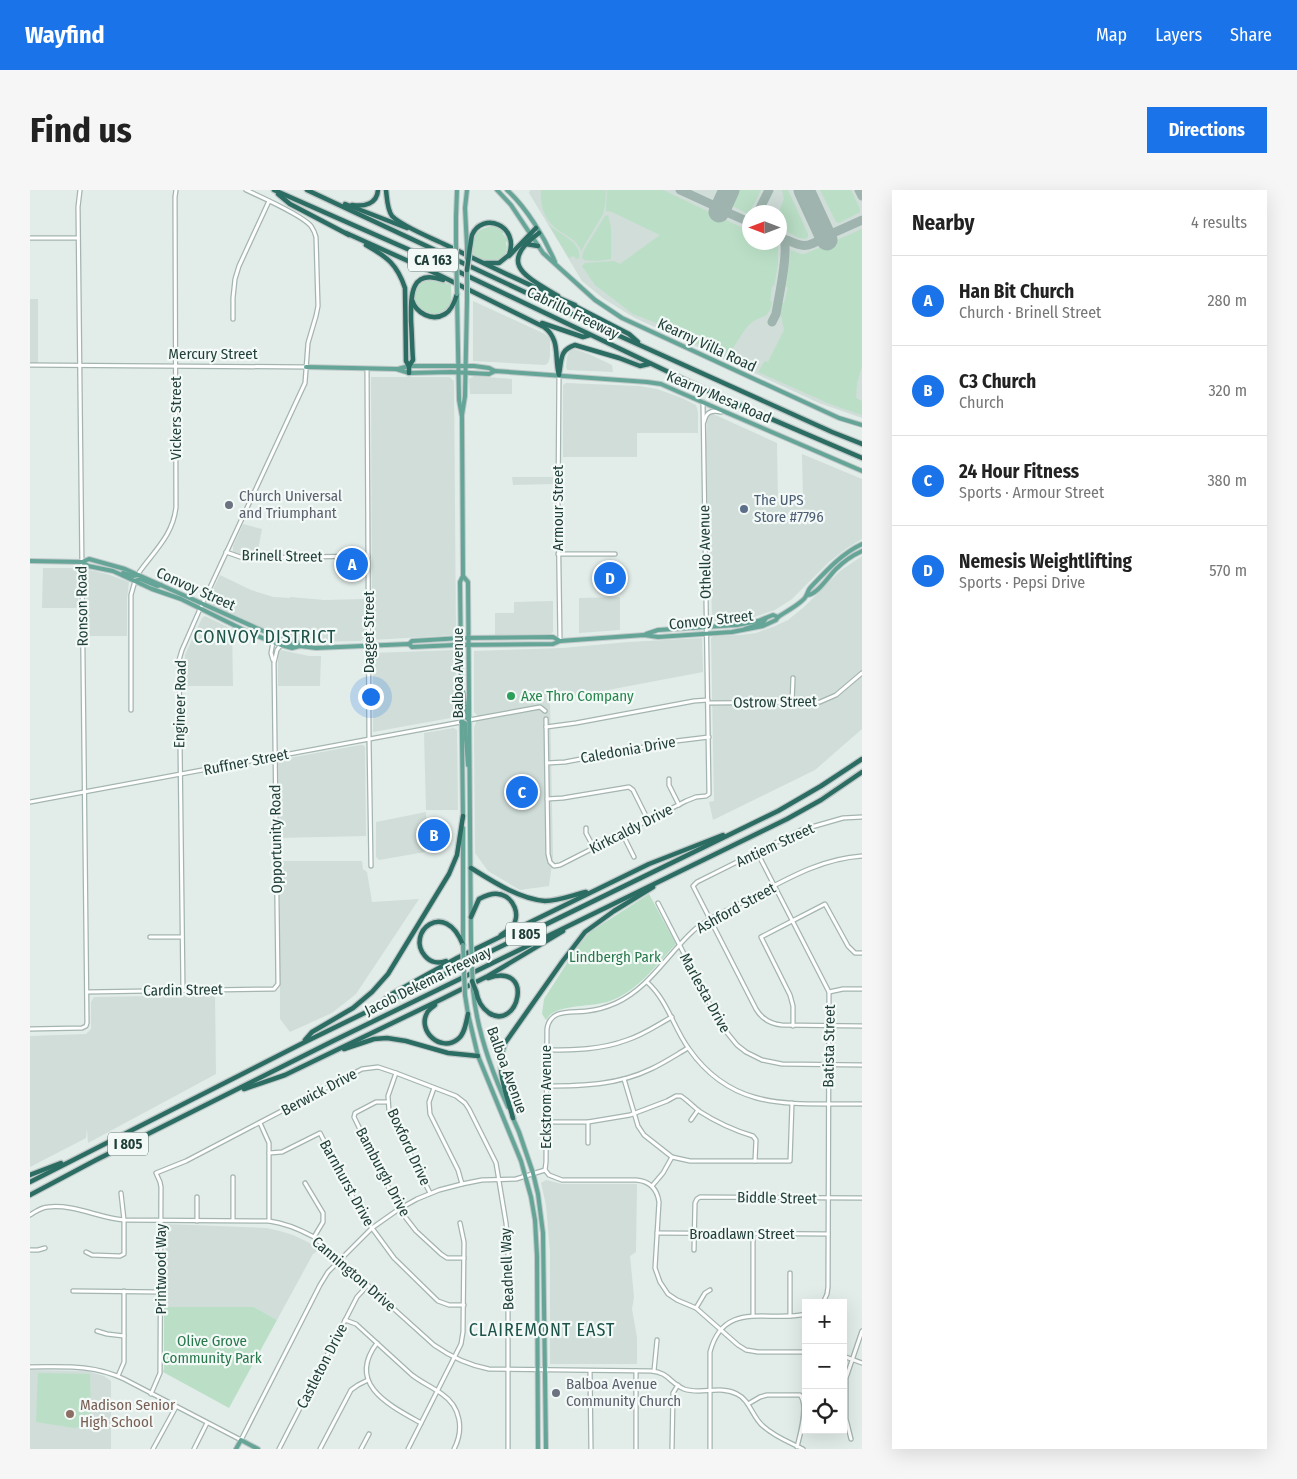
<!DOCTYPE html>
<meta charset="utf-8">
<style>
body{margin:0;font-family:"Fira Sans Condensed",sans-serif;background:#f6f6f6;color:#222}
.controls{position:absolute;right:15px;bottom:15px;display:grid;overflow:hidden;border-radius:0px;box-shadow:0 5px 20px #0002}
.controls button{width:45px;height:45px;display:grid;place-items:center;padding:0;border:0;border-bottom:1px solid #e0e0e0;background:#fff;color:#222;font:25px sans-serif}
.compass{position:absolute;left:712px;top:15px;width:45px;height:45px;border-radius:50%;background:#fff;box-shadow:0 5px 20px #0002;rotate:270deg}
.you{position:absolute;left:340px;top:506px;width:18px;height:18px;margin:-12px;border:4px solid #fff;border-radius:50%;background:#1a73e8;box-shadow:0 0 0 8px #1a73e833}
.badge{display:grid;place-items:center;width:32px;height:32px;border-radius:50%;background:#1a73e8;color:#fff;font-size:16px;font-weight:700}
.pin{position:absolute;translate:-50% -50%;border:2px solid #fff;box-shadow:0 1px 5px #0006}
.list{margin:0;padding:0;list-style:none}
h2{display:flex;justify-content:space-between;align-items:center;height:65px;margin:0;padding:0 20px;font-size:21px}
h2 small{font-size:16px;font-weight:400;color:#767676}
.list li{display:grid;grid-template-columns:32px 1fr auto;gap:15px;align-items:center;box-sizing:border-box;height:90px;padding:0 20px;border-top:1px solid #e0e0e0}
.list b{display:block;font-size:19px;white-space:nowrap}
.list p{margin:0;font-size:16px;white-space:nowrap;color:#767676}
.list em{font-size:16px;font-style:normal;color:#767676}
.icon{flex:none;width:28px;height:28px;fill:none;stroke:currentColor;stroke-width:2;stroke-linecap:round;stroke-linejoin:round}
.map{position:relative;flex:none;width:832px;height:1259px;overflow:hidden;border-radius:0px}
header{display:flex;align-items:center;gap:30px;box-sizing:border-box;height:70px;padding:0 25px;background:#1a73e8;color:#fff}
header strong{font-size:24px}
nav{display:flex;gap:28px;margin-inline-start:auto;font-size:18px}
.intro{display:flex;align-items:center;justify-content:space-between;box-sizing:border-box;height:120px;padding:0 30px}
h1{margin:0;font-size:35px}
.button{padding:12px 22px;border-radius:0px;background:#1a73e8;color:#fff;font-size:18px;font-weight:700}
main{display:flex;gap:30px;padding:0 30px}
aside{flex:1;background:#fff;border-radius:0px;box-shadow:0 5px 20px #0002}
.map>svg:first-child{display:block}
</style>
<header>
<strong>Wayfind</strong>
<nav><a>Map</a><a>Layers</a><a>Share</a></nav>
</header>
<div class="intro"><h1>Find us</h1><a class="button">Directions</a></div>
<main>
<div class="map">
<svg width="832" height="1259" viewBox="0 0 832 1259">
<rect width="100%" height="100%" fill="#e2ede9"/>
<g fill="#d0ddd8" fill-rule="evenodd">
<path d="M500,0H832V228L789,213L605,128L574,109L552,91L499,3ZM719,22H749V52H719Z"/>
<rect x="0" y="109" width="8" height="64"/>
<polygon points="443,111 515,144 520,149 520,167 518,173 515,175 443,171"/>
<polygon points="545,159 561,165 582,175 583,182 537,180 536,177 537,167 540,160"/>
<polygon points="444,186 482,189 482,204 440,204 439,189"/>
<polygon points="341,187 419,187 424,191 426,445 342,450"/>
<polygon points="536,193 609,196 627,199 652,208 666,215 668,222 668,243 607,243 607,267 533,267 533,195"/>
<polygon points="681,223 747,253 748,312 773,311 772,264 832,289 832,349 817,358 799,372 762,409 745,420 718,429 688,432 682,430 681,378 678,339 676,254 677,226"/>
<polygon points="523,287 523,294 483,295 482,287"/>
<polygon points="213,334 232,339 227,365 212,365 203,362 203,356"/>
<polygon points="832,366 832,539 785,580 683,630 679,612 684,611 681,448 684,446 710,445 726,443 745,436 758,430 774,417 810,381"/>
<polygon points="13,378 46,378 48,381 48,418 12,418"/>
<polygon points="56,380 60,380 77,384 99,392 97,409 97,446 56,446 55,383"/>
<polygon points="190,385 221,400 243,407 260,408 260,407 294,410 334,409 335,446 331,451 279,452 240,443 180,415 178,410"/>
<polygon points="590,407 590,440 549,443 549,408"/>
<polygon points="523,411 523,442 521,444 465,445 465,423 484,423 484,412"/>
<polygon points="175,426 202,439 203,496 154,496 155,465 172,428"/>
<polygon points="672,448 673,482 520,511 523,667 519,696 490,700 458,681 445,663 444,537 446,533 447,525 444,522 444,461 533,458 598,452"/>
<polygon points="251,460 279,466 291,466 290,496 248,496 248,463"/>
<polygon points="426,460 426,527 343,542 343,463"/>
<polygon points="424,538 427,540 428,620 396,620 394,543"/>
<polygon points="330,555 333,555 335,557 336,646 249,648 248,570"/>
<polygon points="396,622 397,659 395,662 349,670 346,667 346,632"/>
<polygon points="250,671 332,671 333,679 337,682 342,712 389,709 326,804 302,823 260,842 250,829"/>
<polygon points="185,805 186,884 58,953 57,939 56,948 0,977 0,846 56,844 61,839 61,812 64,807"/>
<polygon points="516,990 532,994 607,994 606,1062 600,1066 604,1107 602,1119 607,1147 607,1174 520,1174 520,1062 516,1015 511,993"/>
<polygon points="136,1034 236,1038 250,1041 263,1045 278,1052 289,1060 283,1064 247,1130 224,1117 134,1117"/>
<polygon points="0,1180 57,1181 74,1186 81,1191 81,1259 0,1259"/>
</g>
<g fill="#badfc6">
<path d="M511,0H576L575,15L573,24L551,61C548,51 539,47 531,42C515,32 510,17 511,0Z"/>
<path d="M577,0H633L719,41V52L743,53L748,55V75L744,96H742L740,111H742C740,131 730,124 719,135C710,143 707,157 697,163C693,166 690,165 685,163L624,132L603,124L565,95L552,76L555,73L584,71L590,74L630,45L582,22L576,21Z"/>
<polygon points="708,0 731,0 719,24 702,16"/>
<polygon points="752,0 758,0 778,44 778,47 776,49 769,48 750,38 749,22 754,9"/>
<polygon points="790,0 821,0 830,19 830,22 809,33 806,32"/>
<polygon points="578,25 581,38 581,69 567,71 554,70 552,67 554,60 575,26"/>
<path d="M519,35C529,44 552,52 549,68L546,69L544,66L539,68Z"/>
<path d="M463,36L469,38L473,41V44L478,50L476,53C478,60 476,64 471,69L456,71L443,66C442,48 443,39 463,36Z"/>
<polygon points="832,39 832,176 827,193 826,208 832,211 832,225 800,214 728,182 735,171 738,172 754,140 750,121 752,113 754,113 758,97 756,97 761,60 771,64 775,64"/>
<path d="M398,89L408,90L421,95C421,100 422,106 421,111C413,146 361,108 398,89Z"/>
<path d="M619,704L646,754C627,774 607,802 580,811C561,818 525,813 516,830L512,824L514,809L544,762L560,742Z"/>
<polygon points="134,1117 224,1117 247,1130 199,1218 133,1182 134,1178"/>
<polygon points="8,1183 60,1184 61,1226 58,1233 45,1238 6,1232"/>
</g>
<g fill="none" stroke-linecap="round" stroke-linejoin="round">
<g stroke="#9fb4ae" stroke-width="9">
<polyline points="650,0 685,16 689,17 693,13 694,21 719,32"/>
<polyline points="829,0 832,6"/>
<polyline points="728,22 739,0"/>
<path d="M757,50C772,57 777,58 791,49L793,44L792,39L797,44H801L832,30"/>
<path d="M742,132L746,124C748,110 760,58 753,48"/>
</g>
<g stroke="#9fb4ae" stroke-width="21">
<polyline points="774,0 797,50"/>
<polyline points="689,22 699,0"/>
</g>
<g stroke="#a4b5b1" stroke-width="5.5">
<g id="minor">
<polyline points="0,48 48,48"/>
<polyline points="203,129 203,108 205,89 209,76 239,11"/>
<polyline points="0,175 276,177"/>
<polyline points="337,179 339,549 341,676"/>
<polyline points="529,185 528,314 530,451"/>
<path d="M674,232C676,222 681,220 691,222"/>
<polyline points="196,362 213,368 338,366"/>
<polyline points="528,364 585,364"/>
<path d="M108,384C123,362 143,346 146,317L145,7L146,0"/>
<polyline points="243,452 241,463 243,470"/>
<polyline points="678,513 790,512 806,505 832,483"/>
<polyline points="762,513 763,488"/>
<polyline points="101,520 101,405 105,391"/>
<polyline points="516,529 518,664 520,672 524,676 530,675 656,611 666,607 676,606 679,604 673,212"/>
<polyline points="439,530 510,517 515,521"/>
<polyline points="516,537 546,533 664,511 678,510"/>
<polyline points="517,573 535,572 646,551 679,547"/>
<polyline points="639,589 639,595 649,615"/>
<polyline points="517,609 533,608 599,597 603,600 618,630"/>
<polyline points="0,612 431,532"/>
<path d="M832,627L813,628L771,640L667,692L663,696L726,819C732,829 740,834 752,835L832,836"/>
<polyline points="556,638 556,643 564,658"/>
<polyline points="592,643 604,667"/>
<polyline points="727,662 799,802 798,1097 797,1104 793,1113"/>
<polyline points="628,713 690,834 707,855 716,862 732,870 752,874 832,875"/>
<polyline points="120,747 152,747"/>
<path d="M617,792C638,811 643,837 659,859C704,923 763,913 832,914"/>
<path d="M153,800L149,470L152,460L170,419L275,193L278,153L286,126L288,116L286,47C285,43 283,39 281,36C272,25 231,7 216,0"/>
<polyline points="57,802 244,799 248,794 244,473 247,460 251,455"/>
<polyline points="799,802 813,799 832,799"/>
<polyline points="763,836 763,816 760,805 731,747 795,714 818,756 825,763 832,763"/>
<polyline points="0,839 52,838 56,836 57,833 48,17 50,0"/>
<path d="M517,860C544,860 570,860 597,850C613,845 627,835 642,827"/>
<polyline points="366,883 358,906 359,921 400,1003"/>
<polyline points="594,889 608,936 614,945 642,967 660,971 760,971 762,913"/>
<path d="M516,896C553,896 588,895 621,879C634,873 646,865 658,858"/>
<polyline points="404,898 399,912 400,924 428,980 432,994"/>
<polyline points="358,912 346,912 325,923 324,927 369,1019 386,1041 411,1064 417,1068 434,1068"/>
<polyline points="661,930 668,920"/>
<path d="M516,932H558L600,925L637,911L646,906H651C657,910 663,916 669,921C686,932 703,940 723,946L726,950L725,971"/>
<polyline points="230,933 239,953 239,1031"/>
<polyline points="558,953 558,932"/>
<polyline points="239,963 252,962 290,943 331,1023 364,1068 408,1111 419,1115 434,1115"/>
<path d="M515,980L516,972L517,839C520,818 541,823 557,821C567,820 577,817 586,813C619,798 637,765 663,741C676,729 694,722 709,714C749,694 786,669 832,666"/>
<path d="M515,980L519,985L532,990H606C619,991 627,998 629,1012L625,1078L630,1092L638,1104L647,1110L666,1118L708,1155L716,1160L728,1162H776"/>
<polyline points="203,987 203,1030"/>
<polyline points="275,993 293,1023 293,1032 284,1047"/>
<polyline points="622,996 633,983 642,967"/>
<polyline points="167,1007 167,1031"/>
<path d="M0,1025C6,1021 12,1017 18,1017C44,1014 69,1028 94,1030L239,1031C255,1033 269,1039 284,1047L404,1155C421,1167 438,1175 459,1179L621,1181C638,1182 640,1193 654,1199C670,1205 691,1195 707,1204C720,1210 722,1227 733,1236C745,1247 759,1252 773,1259"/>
<polyline points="627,1043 798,1044"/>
<polyline points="0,1060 8,1060 15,1058"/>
<polyline points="664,1060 665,1013 667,1009 670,1007 832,1008"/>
<polyline points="56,1062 62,1065 90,1066 94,1064 94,1030 91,1003"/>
<polyline points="43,1101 130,1102"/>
<polyline points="666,1118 675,1103 680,1100"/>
<polyline points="723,1125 723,1044"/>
<polyline points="760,1126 760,1083"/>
<path d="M315,1130L326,1134L382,1185C391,1192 402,1197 412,1204C431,1217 434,1240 424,1259"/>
<polyline points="67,1141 77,1144 94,1146"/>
<path d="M347,1153C316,1194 359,1215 391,1233"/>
<polyline points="813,1166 832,1173"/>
<path d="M0,1177C34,1177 62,1174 94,1189L211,1250L290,1095L298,1082L342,1038L369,1019L387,1009L409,1000L432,994L452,990L486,989L515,980"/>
<polyline points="560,1181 561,1259"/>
<polyline points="606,1181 606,1259"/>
<polyline points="624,1181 627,1150"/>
<polyline points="88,1186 94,1172 94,1101"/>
<polyline points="121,1204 130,1183 131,997 130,992 126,983 156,971 332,879 348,877 366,883 426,906 435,913 439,919 466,973 476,1033 478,1053 478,1259"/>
<path d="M718,1214L730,1207L737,1205H770C779,1215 770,1245 767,1257"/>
<polyline points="821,1249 816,1229 816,1188 832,1141"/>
<polyline points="123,1259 146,1217"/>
<polyline points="164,1259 177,1233"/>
<polyline points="249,1259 327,1107 338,1095"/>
<polyline points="290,1259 321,1200 328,1195 338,1190"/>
<polyline points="331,1259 339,1244"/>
<polyline points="378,1259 431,1154 433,1142 434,1052 430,1033"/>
<polyline points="642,1259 643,1203 648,1195"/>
<path d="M680,1259V1162C694,1109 739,1133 776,1124"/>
</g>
</g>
<g stroke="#c1c9c8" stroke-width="6">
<g id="major">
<polyline points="467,0 481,15 513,63 565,110 592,128 809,228 832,235"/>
<path d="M477,0C496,17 515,48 525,72"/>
<polyline points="426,51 426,27 427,0"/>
<polyline points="437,57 435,18 437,0"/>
<polyline points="427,106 429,210 432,227 433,386 430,392 433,628"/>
<polyline points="276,177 366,179 379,183 421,182 459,184 465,181 617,192 631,194 649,202 832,281"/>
<polyline points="368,179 379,176 444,176 459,178 465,181"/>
<polyline points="432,225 435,206 437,111"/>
<polyline points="0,371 52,372 59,369 95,379 240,444 267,452 270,456"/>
<path d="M52,372L58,376L83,381L122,399L151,409L222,444L251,455L262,458L270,456L286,458L379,454L382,457L425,455L523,454L530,451L614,445L628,447L702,442L733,436L746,430L748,427C755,422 773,413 776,406C778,403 778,400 780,398C796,381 811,364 832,354"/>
<polyline points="93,383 103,386 108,385"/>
<polyline points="433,386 438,392 441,752"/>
<polyline points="105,391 110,389 127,396 131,395"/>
<path d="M777,405C787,405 798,387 806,379C813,372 823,365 832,361"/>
<polyline points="715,439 733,433 736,428"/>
<polyline points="616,444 628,440 707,435 728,431 743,425 748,427"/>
<polyline points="243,452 244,450 246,450 264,455 267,452"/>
<polyline points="379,454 382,451 431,448 523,447 530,451"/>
<polyline points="432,500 434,505 436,527 439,530"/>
<polyline points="431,532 435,533 435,536 438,575"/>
<polyline points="433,638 433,755"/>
<path d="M443,800C447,842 461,880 478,917"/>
<polyline points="435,805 438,824 448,866 491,971 501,1007 505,1030 507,1066 508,1259"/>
<polyline points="482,926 489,942 503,983 508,1004 513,1043 516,1259"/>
<polyline points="206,1259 211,1250 228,1259"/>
</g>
</g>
<g stroke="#c1c9c8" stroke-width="7">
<g id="highway">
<polyline points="244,0 425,80 695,209 832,268"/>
<polyline points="277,0 563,134 802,242 832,254"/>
<path d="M356,0C357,8 357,19 362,26C373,37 402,48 416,55C459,76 501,96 545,115"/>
<polyline points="248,4 260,14 319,45"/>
<polyline points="315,14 377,38"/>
<path d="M322,15C334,17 347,14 348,0"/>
<path d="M316,43L407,84L514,137C531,150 524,167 529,185"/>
<path d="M509,43C466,74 497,87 528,106"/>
<polyline points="496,54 508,56"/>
<path d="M336,55C357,67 367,74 375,98L376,171L379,176V183"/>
<path d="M440,57C441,53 441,49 442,45C452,21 490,35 479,65L469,73H455"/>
<polyline points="479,66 506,38"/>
<path d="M382,110C386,123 402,132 415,124C422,120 425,111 427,104"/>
<polyline points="543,115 599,144 608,152"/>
<polyline points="512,133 553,147 560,145"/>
<path d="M379,176L383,170C382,157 382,144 381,131C381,108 379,78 413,90"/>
<path d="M529,184C532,170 529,160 545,155L589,168L610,176L619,174"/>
<path d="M441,678C462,691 489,709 515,711C528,711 543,705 556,702"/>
<path d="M441,727L449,709C455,706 462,703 468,704C484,706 492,726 481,738C478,740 474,743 471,745"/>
<path d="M416,771C408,774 400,772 395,766C375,743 415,708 433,755"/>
<path d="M446,801C448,811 451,817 459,823C488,842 506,772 458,788"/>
<polyline points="353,811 360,805 427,768 619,674 693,645"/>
<path d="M405,815C403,817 398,820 397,823C387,841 411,863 428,849C435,844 436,832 438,824"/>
<polyline points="275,850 282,842 323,818 342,802 358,784 419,684 427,665 433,626"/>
<polyline points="314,859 344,849 357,848 376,851 418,863 448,866"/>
<polyline points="214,899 255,885 412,809 458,786 533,741"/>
<path d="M483,928C476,902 465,879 475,853L532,772L555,742L584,721L623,697"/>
<polyline points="0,985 31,973"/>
<polyline points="0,992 273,853 748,621 791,596 832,569"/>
<polyline points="0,1005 66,970 303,851 757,629 791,610 832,582"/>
</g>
</g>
<use href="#minor" stroke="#fff" stroke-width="3"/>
<use href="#major" stroke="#65a598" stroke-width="4"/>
<use href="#highway" stroke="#2c6d63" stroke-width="4.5"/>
<g stroke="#c1c9c8" stroke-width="6" stroke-linecap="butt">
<g id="major-bridge">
<polyline points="426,51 427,104"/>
<polyline points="437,57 437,69"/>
<polyline points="437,111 437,79"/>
<polyline points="441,752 443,800"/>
<polyline points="433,755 435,805"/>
</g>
</g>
<g stroke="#c1c9c8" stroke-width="7" stroke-linecap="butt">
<g id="highway-bridge">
<polyline points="437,80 440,57"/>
<polyline points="442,791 446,801"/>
</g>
</g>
<use href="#major-bridge" stroke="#65a598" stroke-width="4"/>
<use href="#highway-bridge" stroke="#2c6d63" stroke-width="4.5"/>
</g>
<g fill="#6b7280" stroke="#f3f9f7" stroke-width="2">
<circle cx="199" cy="315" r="5"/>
<circle cx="526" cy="1203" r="5"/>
</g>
<circle fill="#5c6f8a" stroke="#f3f9f7" stroke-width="2" cx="714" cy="319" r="5"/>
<circle fill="#2e9e5b" stroke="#f3f9f7" stroke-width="2" cx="481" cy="506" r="5"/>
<circle fill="#8d6e63" stroke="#f3f9f7" stroke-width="2" cx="40" cy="1224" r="5"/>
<g text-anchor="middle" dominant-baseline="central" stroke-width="4.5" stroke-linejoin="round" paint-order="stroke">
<g fill="#f3f9f7" stroke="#607772" stroke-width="1">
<rect x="378" y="58.5" width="50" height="23" rx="4"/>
<rect x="476" y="732.5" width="40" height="23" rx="4"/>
<rect x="78" y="942.5" width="40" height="23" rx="4"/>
</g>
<g font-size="14" font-weight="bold" fill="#213f39">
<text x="403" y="70">CA 163</text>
<text x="496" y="744">I 805</text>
<text x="98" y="954">I 805</text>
</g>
<g font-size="15" fill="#213f39" stroke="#f3f9f7">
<text transform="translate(543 123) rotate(26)">Cabrillo Freeway</text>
<text transform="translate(677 155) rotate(25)">Kearny Villa Road</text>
<text x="183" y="164">Mercury Street</text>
<text transform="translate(689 207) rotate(23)">Kearny Mesa Road</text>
<text transform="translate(146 228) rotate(-90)">Vickers Street</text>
<text transform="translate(528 318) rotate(-90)">Armour Street</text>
<text transform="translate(675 362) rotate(-91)">Othello Avenue</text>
<text transform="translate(252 366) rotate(1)">Brinell Street</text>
<text transform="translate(166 399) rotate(24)">Convoy Street</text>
<text transform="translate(52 416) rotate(-91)">Ronson Road</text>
<text transform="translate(681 430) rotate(-6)">Convoy Street</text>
<text transform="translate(339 442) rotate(-90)">Dagget Street</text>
<text transform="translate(428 483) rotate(-90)">Balboa Avenue</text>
<text transform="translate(745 512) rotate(-1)">Ostrow Street</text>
<text transform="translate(150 514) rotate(-89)">Engineer Road</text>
<text transform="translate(598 560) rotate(-10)">Caledonia Drive</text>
<text transform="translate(216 572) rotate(-11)">Ruffner Street</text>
<text transform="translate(601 639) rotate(-27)">Kirkcaldy Drive</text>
<text transform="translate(246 649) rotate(-91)">Opportunity Road</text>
<text transform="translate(745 655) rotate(-25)">Antiem Street</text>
<text transform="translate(706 718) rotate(-29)">Ashford Street</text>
<text transform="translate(398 791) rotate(-26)">Jacob Dekema Freeway</text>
<text transform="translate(153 800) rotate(-1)">Cardin Street</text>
<text transform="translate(675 803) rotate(61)">Marlesta Drive</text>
<text transform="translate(799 856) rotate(-89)">Batista Street</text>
<text transform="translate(477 880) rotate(70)">Balboa Avenue</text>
<text transform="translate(289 902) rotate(-28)">Berwick Drive</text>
<text transform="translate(516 907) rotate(-90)">Eckstrom Avenue</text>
<text transform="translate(379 957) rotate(65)">Boxford Drive</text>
<text transform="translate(353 982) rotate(62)">Bamburgh Drive</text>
<text transform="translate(317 993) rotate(61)">Barnhurst Drive</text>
<text transform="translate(747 1008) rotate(1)">Biddle Street</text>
<text x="712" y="1044">Broadlawn Street</text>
<text transform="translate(131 1079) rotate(-90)">Printwood Way</text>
<text transform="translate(477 1079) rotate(-92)">Beadnell Way</text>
<text transform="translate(324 1084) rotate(41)">Cannington Drive</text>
<text transform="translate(292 1176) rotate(-63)">Castleton Drive</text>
</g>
<g font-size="15" fill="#5b616d" stroke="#f3f9f7" text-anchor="start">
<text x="209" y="306">Church Universal<tspan x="209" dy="17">and Triumphant</tspan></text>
<text x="536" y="1194">Balboa Avenue<tspan x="536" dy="17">Community Church</tspan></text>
</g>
<g font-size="15" fill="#4e5e75" stroke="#f3f9f7" text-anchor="start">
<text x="724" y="310">The UPS<tspan x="724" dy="17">Store #7796</tspan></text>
</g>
<g font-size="15" fill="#27864d" stroke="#f3f9f7" text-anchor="start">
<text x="491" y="506">Axe Thro Company</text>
</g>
<g font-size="15" fill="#29784c" stroke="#f3f9f7">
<text x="585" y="767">Lindbergh Park</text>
<text x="182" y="1151">Olive Grove<tspan x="182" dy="17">Community Park</tspan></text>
</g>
<g font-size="15" fill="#785e54" stroke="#f3f9f7" text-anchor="start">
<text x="50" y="1215">Madison Senior<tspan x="50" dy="17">High School</tspan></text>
</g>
<g font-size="18" letter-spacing="1" fill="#1c5248" stroke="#f3f9f7">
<text x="235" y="447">CONVOY DISTRICT</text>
<text x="512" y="1140">CLAIREMONT EAST</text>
</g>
</g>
</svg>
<div class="controls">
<button>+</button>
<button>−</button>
<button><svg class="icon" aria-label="locate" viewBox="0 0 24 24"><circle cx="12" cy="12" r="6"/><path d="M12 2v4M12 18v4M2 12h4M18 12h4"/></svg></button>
</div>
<svg class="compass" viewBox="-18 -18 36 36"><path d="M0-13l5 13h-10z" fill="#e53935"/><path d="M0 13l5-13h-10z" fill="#767676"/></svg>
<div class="you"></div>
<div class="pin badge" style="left:322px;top:374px">A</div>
<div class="pin badge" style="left:404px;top:645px">B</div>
<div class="pin badge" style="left:492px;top:602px">C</div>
<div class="pin badge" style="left:580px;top:388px">D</div>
</div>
<aside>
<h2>Nearby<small>4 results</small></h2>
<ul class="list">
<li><span class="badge">A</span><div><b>Han Bit Church</b><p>Church · Brinell Street</p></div><em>280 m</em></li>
<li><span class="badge">B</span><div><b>C3 Church</b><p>Church</p></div><em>320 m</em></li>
<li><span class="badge">C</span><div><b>24 Hour Fitness</b><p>Sports · Armour Street</p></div><em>380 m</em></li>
<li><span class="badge">D</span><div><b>Nemesis Weightlifting</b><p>Sports · Pepsi Drive</p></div><em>570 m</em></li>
</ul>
</aside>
</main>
